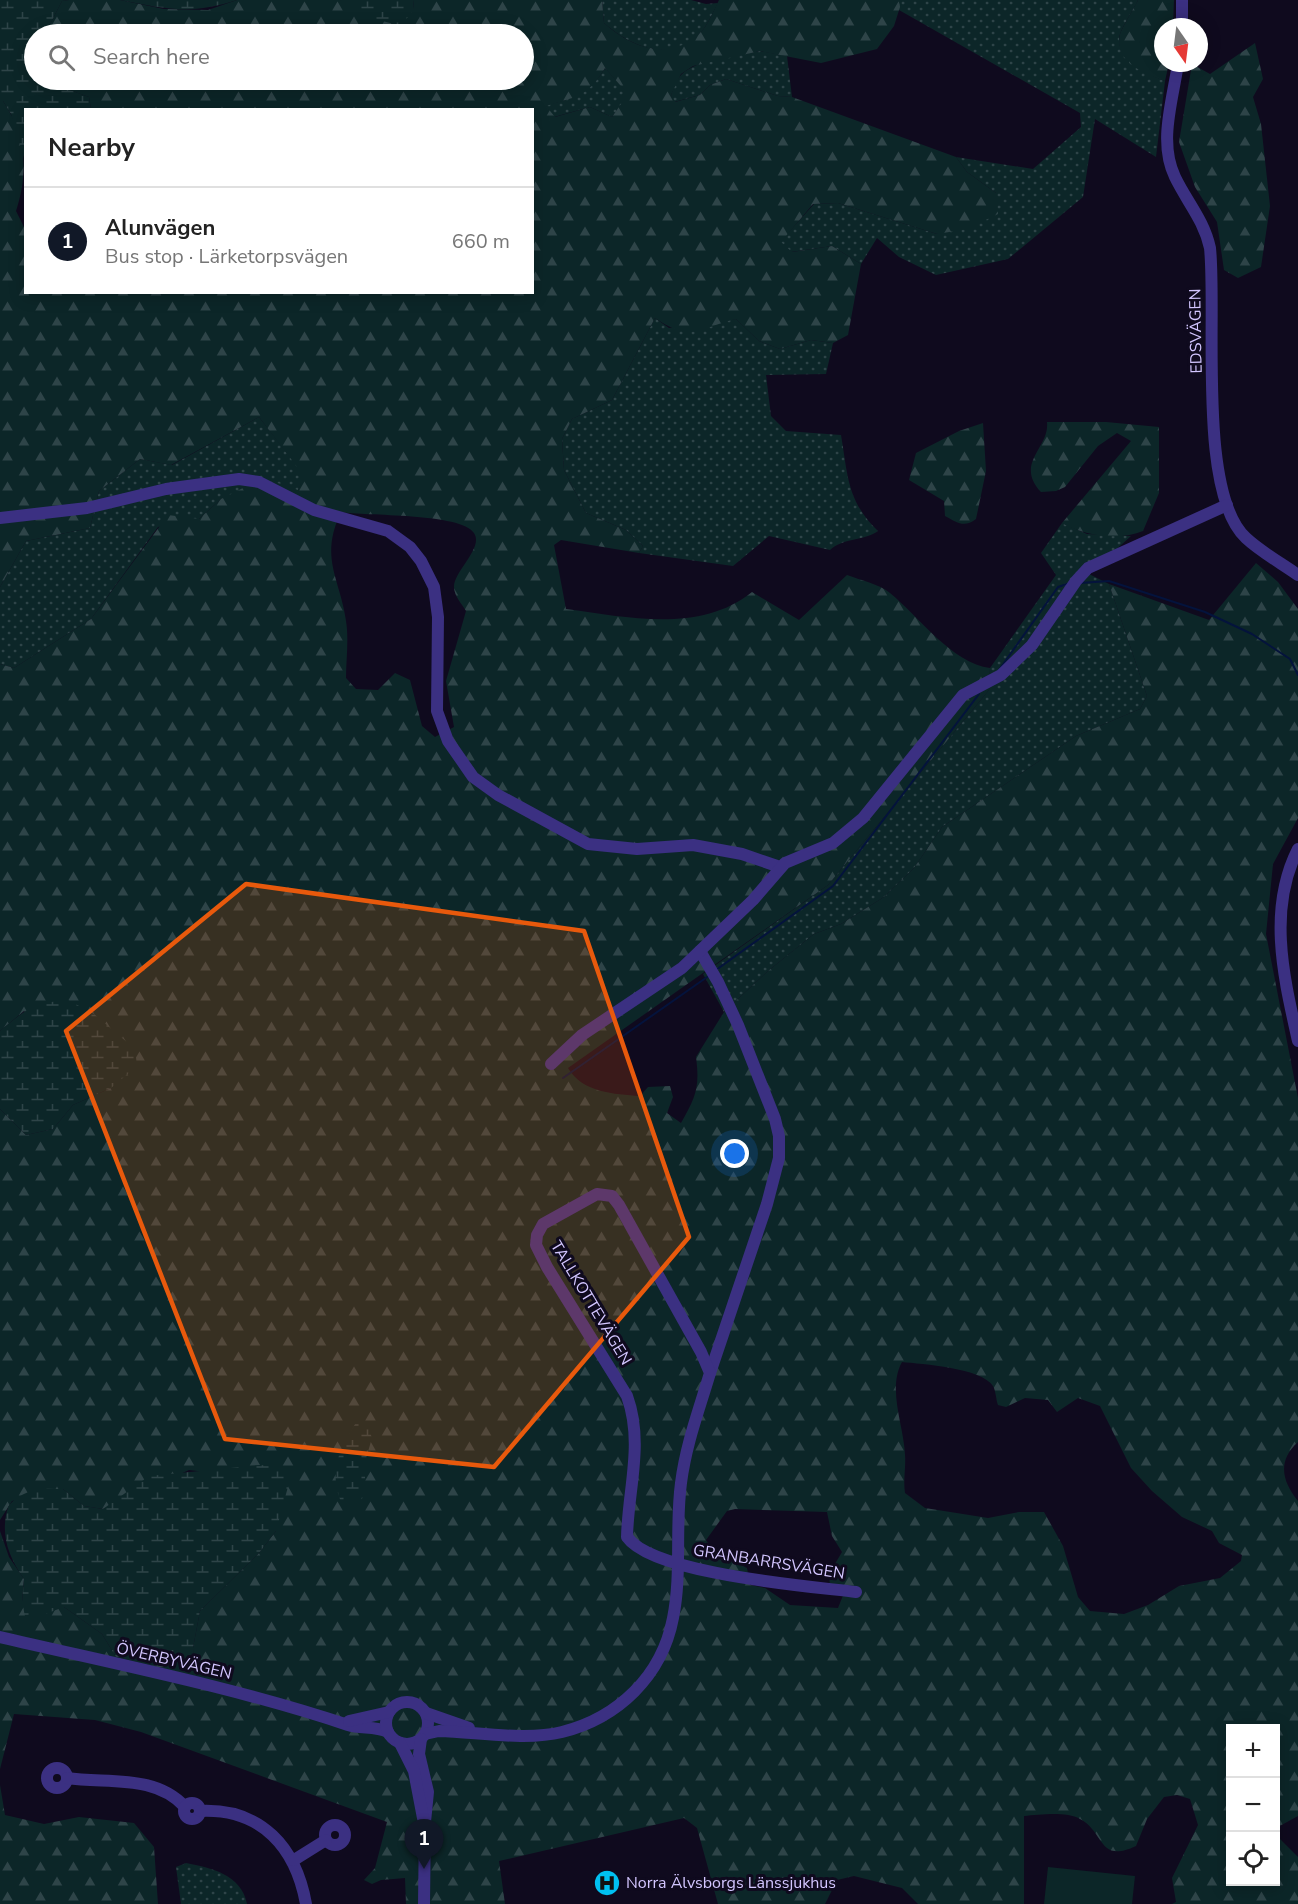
<!DOCTYPE html>
<meta charset="utf-8">
<style>
body{margin:0;font-family:"Nunito Sans",sans-serif;background:#f6f6f6;color:#222}
.controls{position:absolute;right:18px;bottom:18px;display:grid;overflow:hidden;border-radius:0px;box-shadow:0 3px 15px #0003}
.controls button{width:54px;height:54px;display:grid;place-items:center;padding:0;border:0;border-bottom:2px solid #e0e0e0;background:#fff;color:#222;font:30px sans-serif}
.compass{position:absolute;left:1154px;top:18px;width:54px;height:54px;border-radius:50%;background:#fff;box-shadow:0 3px 15px #0003;rotate:166deg}
.you{position:absolute;left:735px;top:1154px;width:21px;height:21px;margin:-15px;border:4px solid #fff;border-radius:50%;background:#1a73e8;box-shadow:0 0 0 9px #1a73e833}
.badge{display:grid;place-items:center;width:39px;height:39px;border-radius:50%;background:#111827;color:#fff;font-size:20px;font-weight:700}
.pin{position:absolute;translate:-50% -50px;filter:drop-shadow(0 2px 3px #0008)}
.pin::after{content:'';position:absolute;top:32px;width:21px;height:18px;background:inherit;clip-path:polygon(0 0,100% 0,50% 100%)}
.list{margin:0;padding:0;list-style:none}
h2{display:flex;justify-content:space-between;align-items:center;height:78px;margin:0;padding:0 24px;font-size:26px}
h2 small{font-size:20px;font-weight:400;color:#767676}
.list li{display:grid;grid-template-columns:39px 1fr auto;gap:18px;align-items:center;box-sizing:border-box;height:108px;padding:0 24px;border-top:2px solid #e0e0e0}
.list b{display:block;font-size:22px;white-space:nowrap}
.list p{margin:0;font-size:20px;white-space:nowrap;color:#767676}
.list em{font-size:20px;font-style:normal;color:#767676}
.icon{flex:none;width:33px;height:33px;fill:none;stroke:currentColor;stroke-width:2;stroke-linecap:round;stroke-linejoin:round}
.map{position:relative;flex:none;width:1298px;height:1904px;overflow:hidden}
.search{position:absolute;background:#fff;box-shadow:0 3px 15px #0003;left:24px;top:24px;width:510px;height:66px;display:flex;align-items:center;gap:15px;box-sizing:border-box;padding:0 21px;border-radius:33px;color:#767676;font-size:22px}
.panel{position:absolute;background:#fff;box-shadow:0 3px 15px #0003;left:24px;top:108px;width:510px;height:186px;border-radius:0px}
.map>svg:first-child{display:block}
</style>
<div class="map">
<svg width="1298" height="1904" viewBox="0 0 1298 1904">
<defs>
<pattern id="grass-dots" width="8" height="8" patternUnits="userSpaceOnUse" patternTransform="scale(1.5)"><rect width="8" height="8" fill="#0c2628"/><path d="M2 2h.1M6 6h.1" fill="none" stroke="#2e4448" stroke-width="1.8" stroke-linecap="round"/></pattern>
<pattern id="forest-firs" width="22" height="20" patternUnits="userSpaceOnUse" patternTransform="scale(1.5)"><rect width="22" height="20" fill="#0c2628"/><path d="M5 1l3.5 6h-7zM16 11l3.5 6h-7z" fill="#2e4448"/></pattern>
<pattern id="wetland-marsh" width="20" height="14" patternUnits="userSpaceOnUse" patternTransform="scale(1.5)"><rect width="20" height="14" fill="#0c2628"/><path d="M1 5h8M5 5V1M11 12h8M15 12V8" fill="none" stroke="#2e4448"/></pattern>
</defs>
<rect width="100%" height="100%" fill="#0f0a1e"/>
<g fill="url(#grass-dots)">
<path d="M602,0H691L706,4L718,3C713,12 708,24 702,31C673,65 631,47 604,23Z"/>
<path d="M899,0H1138C1134,9 1123,25 1120,34C1113,59 1147,74 1165,81L1156,157L1095,119L1083,197L1008,259L936,275L899,257L877,238L861,264L832,246L791,252L780,242L814,204L838,203L937,234L996,193L967,172L956,157L1033,169L1081,127L1080,113L899,10Z"/>
<path d="M760,51L787,56L792,97L778,96L726,79L710,85L700,95L674,102L671,95C674,88 677,79 682,74C696,60 740,55 760,51Z"/>
<path d="M605,68L629,94L612,117L590,107L554,117L545,105C572,100 591,92 605,68Z"/>
<path d="M655,318L669,328L736,319L759,341L780,349L811,340L833,343L826,374L766,375L771,416L786,431L841,435C848,476 847,501 878,531C864,541 842,538 830,550L769,536L733,566L639,553L643,546L626,530L586,513L564,470L562,439L572,419L612,400Z"/>
<polygon points="259,417 305,476 298,490 221,499 199,519 158,527 91,619 14,668 0,664 0,587 26,541 90,528 99,491 140,459 172,465"/>
<polygon points="1062,523 1087,534 1131,536 1089,574 1109,584 1147,696 1140,709 1076,736 942,827 914,868 884,897 841,924 814,934 768,971 724,1012 703,974 828,885 989,690 990,668 1056,575 1041,553"/>
<path d="M186,1863C211,1868 241,1874 247,1904H181L176,1867Z"/>
</g>
<g fill="url(#forest-firs)" fill-rule="evenodd">
<path d="M69,0H120L164,9L208,10L237,0H340L414,9L413,0H602L604,23C632,48 669,62 700,33C708,25 714,10 719,0H899L900,7L894,26L877,49L821,63L760,51L693,66L681,74L671,95L675,102L700,95L710,85L726,79L778,96L792,97L956,157L967,172L996,193L998,214L967,229L937,234L838,203L813,204L781,242L792,252L832,246L861,264L848,335L833,343L811,340L780,349L759,341L736,319C699,328 691,343 655,318L612,400L572,419L562,439L564,470L586,513L626,530L643,546L639,553L561,540L554,545L566,609C627,617 700,634 752,592L799,620L847,575C860,580 879,584 890,593C918,616 953,664 990,668L989,690L828,885L568,1068C583,1093 614,1094 640,1096L648,1087L670,1086L673,1097L667,1113L681,1123C696,1097 700,1087 696,1057L724,1012L768,971L814,934L841,924L884,897L914,868L942,827L1076,736L1140,709L1147,696L1109,584L1209,620L1256,563L1278,582L1298,609V818L1273,864L1266,934L1298,1098V1442C1277,1461 1282,1481 1298,1501V1816L1276,1828V1728H1230V1882H1276V1835L1298,1857V1904H1172L1176,1902L1172,1878L1198,1825L1190,1799L1177,1795L1164,1797L1147,1819L1136,1846C1098,1864 1105,1832 1080,1819C1066,1811 1039,1815 1024,1816V1904H918L902,1888L854,1876L837,1880L825,1904H718L697,1828L684,1818L499,1861L505,1904H406L405,1878L381,1880L372,1884L364,1880L375,1868L387,1822L141,1732L95,1720L14,1714L0,1769V1531L9,1557L24,1579L22,1602L64,1607L102,1634L116,1657L194,1676L193,1648L200,1611L259,1553L276,1531L206,1472L189,1470L103,1509L84,1506L63,1489L12,1501L0,1520V1109L26,1135L53,1129L73,1105L111,1088L24,1011L0,1031V664L14,668L91,619L168,515L199,519L221,499L263,478L298,490L304,476L259,417L171,465L140,459L99,491L90,528L26,541L0,587V101H3C26,136 29,171 16,211L25,229L26,292H532V110L91,109L89,97L47,82V80H524V34H45L62,1ZM605,68L628,94L612,117L590,107L555,117L546,106C575,97 588,97 605,68ZM341,512C365,516 462,513 474,533C484,548 454,571 454,587C454,596 462,604 466,611L446,681L454,727L435,737L422,726L410,680L395,673L378,690L356,689L346,678C346,660 349,640 346,621C340,578 319,558 341,512ZM902,1362C922,1364 982,1368 993,1386C996,1391 996,1400 998,1405L1006,1407L1025,1398L1048,1400L1057,1412L1078,1398L1100,1406L1131,1468L1152,1491L1182,1517L1212,1531L1219,1543L1242,1555L1241,1561L1220,1578L1179,1586L1148,1605L1124,1614L1090,1611L1078,1597L1063,1546L1044,1512H1019L988,1518L925,1508L905,1493C903,1480 906,1468 905,1455C904,1426 887,1389 902,1362ZM735,1509L827,1512L832,1536L842,1552L829,1574L830,1587L844,1593L838,1608L790,1605L765,1588L750,1585L747,1568L714,1552L706,1540L727,1511Z"/>
<path d="M1138,0H1174L1173,27H1163V63H1169L1165,81C1145,74 1113,62 1120,34C1122,28 1134,8 1138,0Z"/>
<polygon points="1255,43 1263,79 1253,97 1261,124 1270,206 1261,267 1238,278 1224,270 1217,222 1195,187 1179,142 1192,64 1210,74"/>
<path d="M1047,422H1106L1159,427V493L1143,531C1120,541 1084,536 1062,523L1131,441L1117,433L1098,446L1065,487L1056,491L1041,492C1014,463 1050,448 1047,422Z"/>
<path d="M983,423L986,471L976,519C964,528 958,523 945,516L944,501L909,480L916,453L959,431Z"/>
<polygon points="0,1785 5,1815 44,1824 79,1817 134,1823 154,1847 158,1904 0,1904"/>
</g>
<g fill="url(#wetland-marsh)">
<polygon points="0,0 69,0 62,1 45,34 34,34 34,80 47,80 48,82 89,97 91,109 26,110 25,162 11,114 3,101 0,101"/>
<path d="M120,0H237C192,15 165,9 120,0Z"/>
<polygon points="340,0 413,0 414,9 401,26 368,17"/>
<path d="M68,1000L94,1014L135,1049L137,1066L111,1088L73,1105L53,1129L26,1135L0,1109V1031C26,1009 33,1003 68,1000Z"/>
<path d="M357,1421L367,1424L372,1438L365,1462V1495L359,1502L342,1504C328,1472 339,1449 357,1421Z"/>
<path d="M260,1465L280,1467L289,1483L276,1531L259,1553L200,1611L193,1648L194,1676L116,1657L102,1634L64,1607L26,1621L22,1602L24,1579C8,1556 0,1534 8,1507C13,1499 25,1492 35,1490C44,1488 54,1489 63,1489L84,1506L103,1509L149,1476Z"/>
</g>
<polygon fill="#0c2628" points="1048,1867 1135,1876 1132,1904 1044,1904"/>
<g fill="none" stroke-linecap="round" stroke-linejoin="round">
<g stroke="#04133c" stroke-width="2">
<polyline points="1080,583 1109,581 1205,612 1252,634 1290,659 1298,675"/>
<polyline points="999,670 1058,587 1070,583"/>
<polyline points="716,970 833,886 979,694"/>
<polyline points="563,1078 710,975"/>
</g>
<g stroke="#3b3082" stroke-width="12">
<polyline points="1182,27 1182,0"/>
<path d="M1178,63C1173,100 1158,142 1175,177C1187,202 1204,220 1210,248C1217,315 1197,493 1246,538C1261,552 1281,563 1298,575"/>
<polyline points="0,518 87,508 166,489 239,479 259,482 314,510 388,531 410,547 421,561 434,587 438,617 437,711 448,741 473,777 498,795 588,844 637,849 693,845 742,854 780,867"/>
<path d="M1298,849C1267,910 1284,978 1298,1041"/>
<polyline points="700,951 718,982 738,1025 775,1119 779,1136 779,1158 767,1204 710,1373"/>
<polyline points="551,1064 582,1035 682,968 753,900 785,863 833,843 863,818 963,695 1001,675 1032,645 1076,581 1088,568 1227,505"/>
<path d="M0,1637C116,1664 234,1687 348,1725C361,1729 375,1726 388,1732"/>
<circle cx="407" cy="1723" r="21"/>
<polyline points="426,1713 469,1728"/>
<polyline points="349,1721 389,1712"/>
<path d="M425,1734L439,1731C477,1732 526,1741 562,1732C618,1718 662,1676 673,1618C682,1574 675,1527 681,1483C686,1444 699,1410 710,1373L701,1352L619,1205L612,1196L597,1194L543,1224L537,1235L536,1245L547,1267L627,1396C644,1443 628,1489 627,1537C653,1574 808,1586 856,1592"/>
<polyline points="421,1739 419,1754 428,1792 425,1822 424,1904"/>
<polyline points="400,1743 414,1771 423,1818"/>
<circle cx="57" cy="1778" r="10"/>
<path d="M67,1778C108,1784 155,1774 185,1807"/>
<circle cx="192" cy="1811" r="8"/>
<path d="M200,1811C262,1808 296,1848 306,1904"/>
<circle cx="335" cy="1835" r="10"/>
<polyline points="294,1860 326,1840"/>
</g>
</g>
<path fill="#e8590c" fill-opacity="0.2" stroke="#e8590c" stroke-width="4.5" stroke-linejoin="round" d="M246,884L584,931L689,1237L494,1467L225,1439L66,1031Z"/>
<defs>
<g id="hospital-disc" transform="scale(1.35)"><circle r="9.5" fill="#00c0f1" stroke="#0f0a1e"/><path d="M-5-5h3v3.5h4V-5h3V5h-3V1.5h-4V5h-3Z" fill="#111"/></g>
</defs>
<g fill-rule="evenodd">
<use href="#hospital-disc" x="607" y="1883"/>
</g>
<g text-anchor="middle" dominant-baseline="central" stroke-width="6" stroke-linejoin="round" paint-order="stroke">
<g font-size="16" fill="#d3c6ff" stroke="#0f0a1e">
<text transform="translate(1196 331) rotate(-91)">EDSVÄGEN</text>
<text transform="translate(591 1303) rotate(59)">TALLKOTTEVÄGEN</text>
<text transform="translate(769 1562) rotate(9)">GRANBARRSVÄGEN</text>
<text transform="translate(174 1661) rotate(13)">ÖVERBYVÄGEN</text>
</g>
<g font-size="16" fill="#d3c6ff" stroke="#0f0a1e" text-anchor="start">
<text x="626" y="1883">Norra Älvsborgs Länssjukhus</text>
</g>
</g>
</svg>
<div class="controls">
<button>+</button>
<button>−</button>
<button><svg class="icon" aria-label="locate" viewBox="0 0 24 24"><circle cx="12" cy="12" r="6"/><path d="M12 2v4M12 18v4M2 12h4M18 12h4"/></svg></button>
</div>
<svg class="compass" viewBox="-18 -18 36 36"><path d="M0-13l5 13h-10z" fill="#e53935"/><path d="M0 13l5-13h-10z" fill="#767676"/></svg>
<div class="you"></div>
<div class="pin badge" style="left:424px;top:1869px">1</div>
<div class="search"><svg class="icon" aria-label="search" viewBox="0 0 24 24"><circle cx="10" cy="10" r="6"/><path d="M15 15l6 6"/></svg>Search here</div>
<section class="panel">
<h2>Nearby<small></small></h2>
<ul class="list">
<li><span class="badge">1</span><div><b>Alunvägen</b><p>Bus stop · Lärketorpsvägen</p></div><em>660 m</em></li>
</ul>
</section>
</div>
